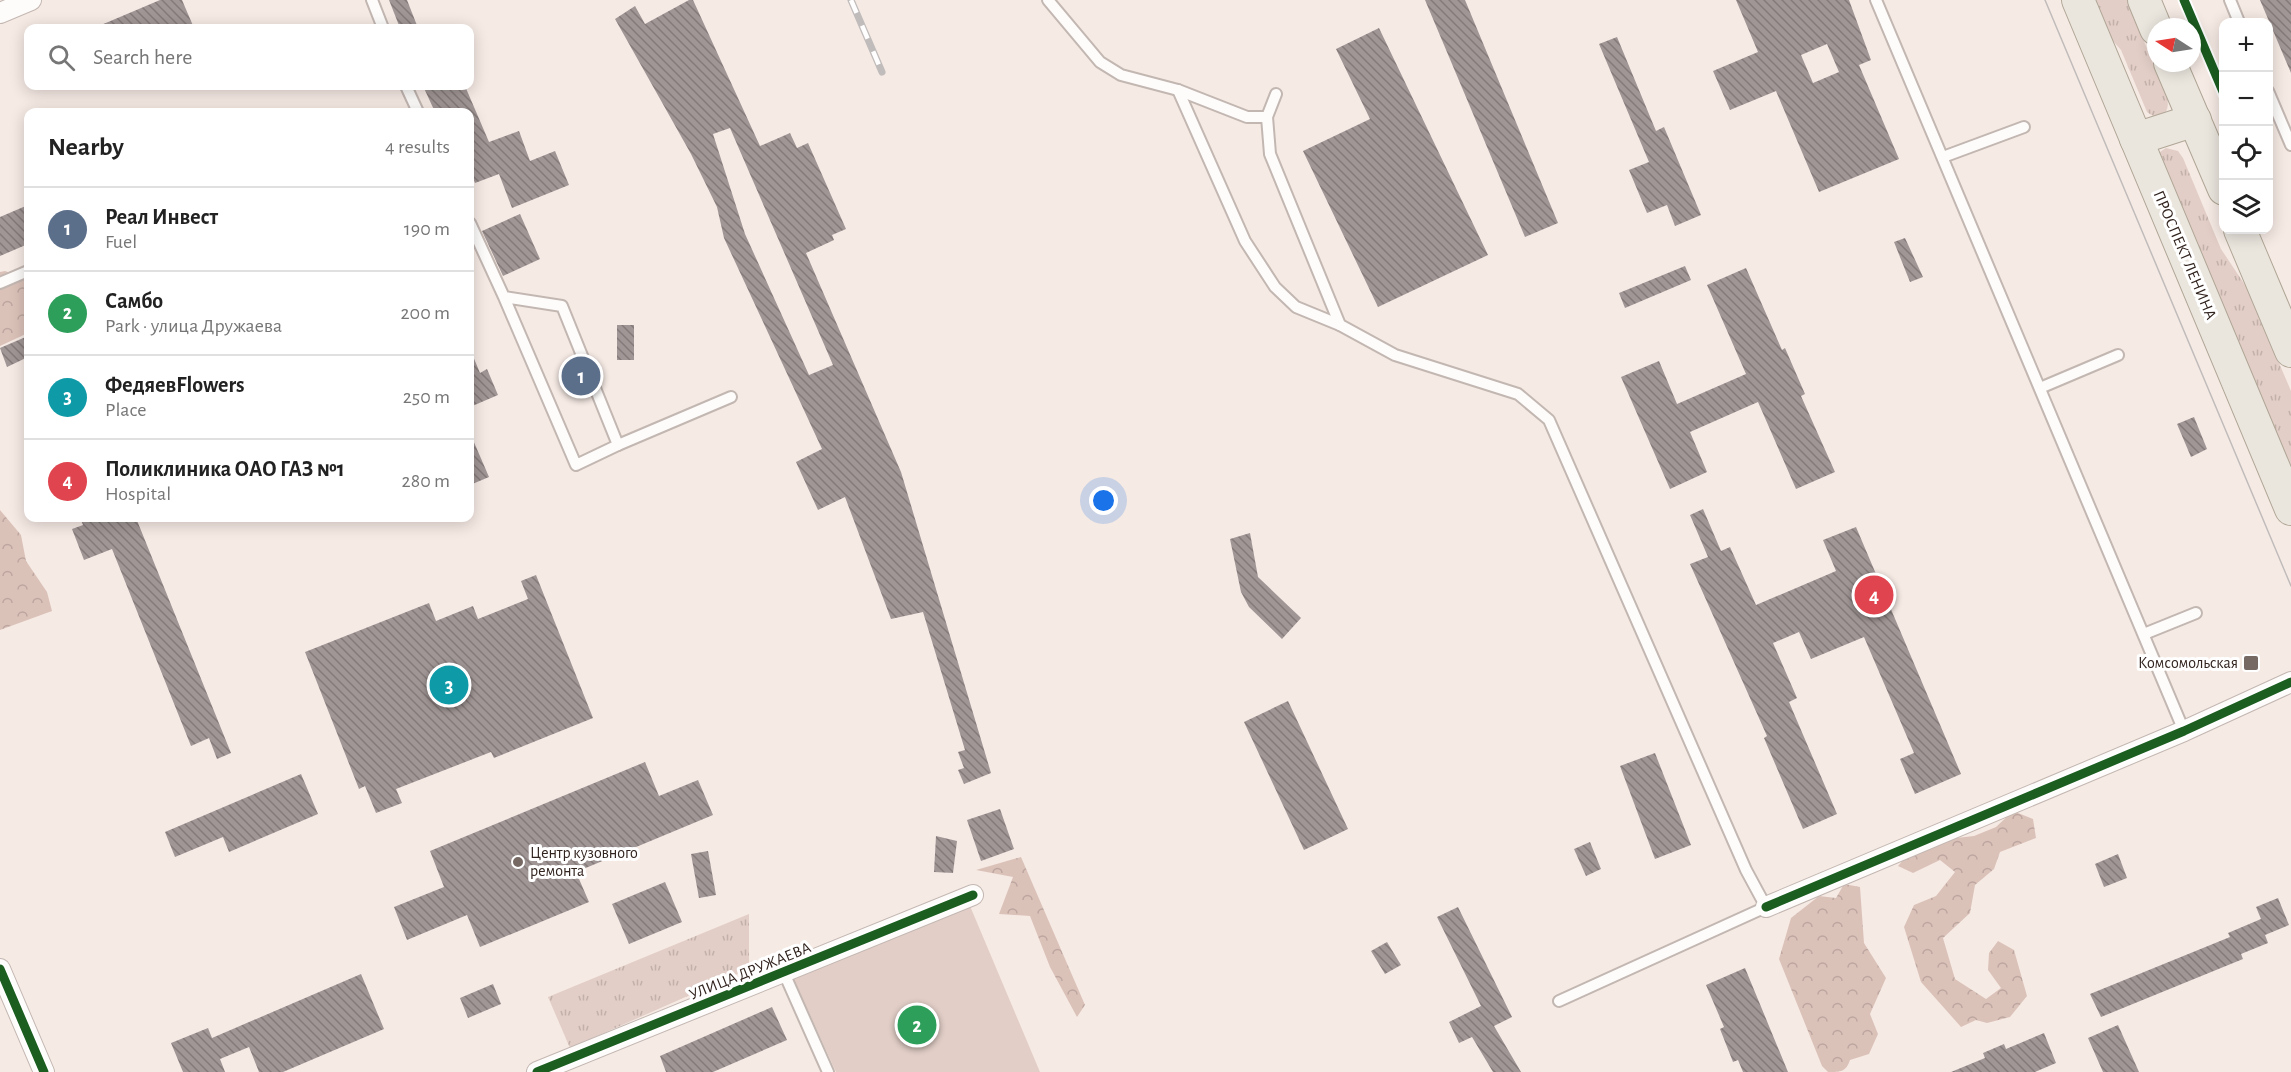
<!DOCTYPE html>
<meta charset="utf-8">
<style>
body{margin:0;font-family:"Alegreya Sans",sans-serif;background:#f2f2f2;color:#222}
.controls{position:absolute;right:18px;top:18px;display:grid;overflow:hidden;border-radius:12px;box-shadow:0 3px 15px #0003}
.controls button{width:54px;height:54px;display:grid;place-items:center;padding:0;border:0;border-bottom:2px solid #e0e0e0;background:#fff;color:#222;font:30px sans-serif}
.compass{position:absolute;left:2147px;top:18px;width:54px;height:54px;border-radius:50%;background:#fff;box-shadow:0 3px 15px #0003;rotate:282deg}
.you{position:absolute;left:1104px;top:501px;width:21px;height:21px;margin:-15px;border:4px solid #fff;border-radius:50%;background:#1a73e8;box-shadow:0 0 0 9px #1a73e833}
.badge{display:grid;place-items:center;width:39px;height:39px;border-radius:50%;background:#0b8043;color:#fff;font-size:20px;font-weight:700}
.pin{position:absolute;translate:-50% -50%;border:3px solid #fff;box-shadow:0 2px 6px #0006}
.list{margin:0;padding:0;list-style:none}
h2{display:flex;justify-content:space-between;align-items:center;height:78px;margin:0;padding:0 24px;font-size:26px}
h2 small{font-size:20px;font-weight:400;color:#767676}
.list li{display:grid;grid-template-columns:39px 1fr auto;gap:18px;align-items:center;box-sizing:border-box;height:84px;padding:0 24px;border-top:2px solid #e0e0e0}
.list b{display:block;font-size:22px;white-space:nowrap}
.list p{margin:0;font-size:20px;white-space:nowrap;color:#767676}
.list em{font-size:20px;font-style:normal;color:#767676}
.icon{flex:none;width:33px;height:33px;fill:none;stroke:currentColor;stroke-width:2;stroke-linecap:round;stroke-linejoin:round}
.map{position:relative;flex:none;width:2291px;height:1072px;overflow:hidden}
.search{position:absolute;background:#fff;box-shadow:0 3px 15px #0003;left:24px;top:24px;width:450px;height:66px;display:flex;align-items:center;gap:15px;box-sizing:border-box;padding:0 21px;border-radius:12px;color:#767676;font-size:22px}
.panel{position:absolute;background:#fff;box-shadow:0 3px 15px #0003;left:24px;top:108px;width:450px;height:414px;border-radius:12px}
.map>svg:first-child{display:block}
</style>
<div class="map">
<svg width="2291" height="1072" viewBox="0 0 2291 1072">
<defs>
<pattern id="grass-tufts" width="24" height="20" patternUnits="userSpaceOnUse" patternTransform="scale(1.5)"><rect width="24" height="20" fill="#e2cec7"/><path d="M3 7l-1-3M5 7V3M7 7l1-3M15 17l-1-3M17 17v-4M19 17l1-3" fill="none" stroke="#c2b1aa"/></pattern>
<pattern id="forest-crowns" width="20" height="18" patternUnits="userSpaceOnUse" patternTransform="scale(1.5)"><rect width="20" height="18" fill="#dbc2b9"/><path d="M2 6a3 3 0 1 1 6 0M12 15a3 3 0 1 1 6 0" fill="none" stroke="#bca69f"/></pattern>
<pattern id="building-back-hatch" width="6" height="6" patternUnits="userSpaceOnUse" patternTransform="scale(1.5)"><rect width="6" height="6" fill="#a19696"/><path d="M-1 5l2 2M0 0l6 6M5-1l2 2" fill="none" stroke="#847a7a"/></pattern>
</defs>
<rect width="100%" height="100%" fill="#f6eae4"/>
<g fill="url(#grass-tufts)">
<path d="M2092,0H2127L2167,97C2171,112 2161,123 2147,112L2121,50L2106,33Z"/>
<polygon points="2166,148 2178,151 2183,158 2221,249 2247,288 2291,391 2291,480 2157,159 2160,152"/>
<polygon points="749,914 749,969 570,1048 548,997"/>
</g>
<g fill="url(#forest-crowns)">
<polygon points="5,271 28,279 28,333 0,346 0,272"/>
<polygon points="0,510 21,535 26,561 47,592 52,611 0,630"/>
<polygon points="2013,811 2033,819 2036,838 2000,852 1994,869 1975,885 1970,913 1943,938 1955,979 1986,999 2001,988 1988,970 1989,953 1998,941 2014,950 2027,996 2010,1017 1987,1023 1976,1020 1961,1027 1921,982 1904,927 1914,905 1936,896 1955,872 1940,860 1913,873 1898,866 1911,851 1947,839 1974,836 1996,827"/>
<polygon points="1021,857 1085,1005 1077,1017 1050,967 1030,916 999,914 1013,877 976,870"/>
<path d="M1844,884L1860,887L1864,943L1886,978L1870,1014L1878,1034L1869,1054L1850,1060C1846,1072 1841,1072 1828,1072L1822,1066L1779,959L1791,918L1819,896L1836,898Z"/>
</g>
<polygon fill="#e2cec7" points="970,906 1040,1072 836,1072 793,978"/>
<g fill="url(#building-back-hatch)" fill-rule="evenodd">
<polygon points="160,0 182,0 194,28 94,28"/>
<polygon points="389,0 407,0 418,28 400,28"/>
<path d="M689,0H693L760,146L790,133L797,148L808,143L846,229L832,235L834,240L806,253L901,472L991,773L964,784L958,770L964,768L958,752L965,750L923,612L891,619L845,497L818,510L796,462L822,449L724,238L717,207L691,154L615,19L635,6L645,24ZM730,128L833,365L809,375L745,234L713,134Z"/>
<polygon points="1425,0 1465,0 1558,223 1525,237"/>
<path d="M1736,0H1849L1871,60L1859,65L1899,159L1819,192L1776,91L1730,110L1713,71L1758,52ZM1827,44L1839,72L1813,83L1801,55Z"/>
<polygon points="2260,0 2291,0 2291,73"/>
<polygon points="1379,28 1488,255 1378,307 1303,151 1370,119 1336,49"/>
<polygon points="1617,37 1656,131 1664,127 1701,215 1675,226 1667,205 1647,213 1629,170 1649,162 1599,44"/>
<polygon points="423,86 465,86 489,142 519,131 530,161 555,151 569,185 512,208 499,174 475,183 470,171 470,112 435,112"/>
<polygon points="28,205 28,244 0,256 0,217"/>
<polygon points="520,214 540,259 503,276 482,231"/>
<polygon points="1905,238 1923,277 1910,282 1894,242"/>
<polygon points="1685,266 1691,280 1625,308 1619,293"/>
<polygon points="1746,268 1782,350 1785,348 1805,394 1801,396 1835,472 1796,489 1758,402 1690,432 1707,472 1670,489 1621,377 1659,361 1677,404 1746,374 1707,285"/>
<rect x="617" y="325" width="17" height="35"/>
<polygon points="28,336 28,357 7,367 0,348"/>
<polygon points="470,349 480,373 487,369 498,395 470,407"/>
<polygon points="2194,417 2207,449 2191,457 2177,424"/>
<polygon points="470,433 489,477 470,485"/>
<polygon points="1703,509 1721,551 1730,547 1756,605 1836,571 1823,540 1856,527 1961,774 1915,794 1900,759 1914,753 1864,637 1811,659 1799,632 1773,643 1797,698 1789,702 1837,814 1803,829 1764,738 1767,736 1690,564 1708,557 1690,515"/>
<polygon points="80,518 136,518 231,753 217,759 209,738 191,746 112,549 84,560 72,529 83,525"/>
<polygon points="1250,533 1258,577 1301,618 1282,639 1249,607 1241,592 1230,539"/>
<polygon points="536,575 593,718 494,758 491,752 396,789 402,803 376,813 365,786 359,789 305,652 429,603 436,621 473,606 478,619 528,599 521,581"/>
<polygon points="1288,701 1348,829 1304,850 1244,722"/>
<polygon points="1655,753 1691,845 1655,859 1620,766"/>
<polygon points="645,762 659,796 698,780 713,815 576,872 589,902 480,947 467,915 407,940 394,907 444,887 430,851"/>
<polygon points="301,774 318,814 229,852 223,837 175,857 165,832"/>
<polygon points="1000,809 1014,849 981,861 967,820"/>
<polygon points="936,836 957,841 953,873 934,872"/>
<polygon points="1590,842 1601,869 1586,876 1574,849"/>
<polygon points="708,851 716,895 699,898 691,854"/>
<polygon points="2118,854 2127,878 2104,887 2095,864"/>
<polygon points="665,882 682,922 629,944 612,904"/>
<polygon points="2278,898 2289,925 2265,935 2268,943 2241,954 2243,959 2101,1017 2090,994 2230,937 2228,933 2261,919 2256,907"/>
<polygon points="1458,907 1512,1017 1494,1026 1521,1072 1493,1072 1472,1037 1459,1043 1449,1022 1481,1006 1437,917"/>
<polygon points="1387,942 1401,965 1385,974 1371,951"/>
<polygon points="1745,968 1788,1072 1743,1072 1738,1060 1733,1062 1720,1029 1724,1027 1706,985"/>
<polygon points="361,974 384,1029 283,1072 259,1072 249,1047 220,1059 225,1072 183,1072 171,1043 208,1028 212,1038"/>
<polygon points="493,984 501,1004 468,1018 460,998"/>
<polygon points="772,1007 787,1040 713,1072 666,1072 660,1056"/>
<polygon points="2118,1025 2139,1072 2103,1072 2088,1038"/>
<polygon points="2044,1033 2056,1063 2035,1072 1951,1072 1985,1058 1983,1053 2004,1044 2006,1049"/>
</g>
<g fill="none" stroke-linecap="round" stroke-linejoin="round">
<g stroke="#c3b7b2" stroke-width="14">
<g id="lane">
<polyline points="372,0 383,28"/>
<polyline points="1048,0 1100,62 1121,75 1178,90 1247,117 1267,117"/>
<polyline points="1876,0 2184,731"/>
<polyline points="2230,0 2239,22"/>
<polyline points="406,86 418,112"/>
<polyline points="1178,90 1245,241 1275,287 1296,307 1340,325"/>
<polyline points="2268,91 2291,145"/>
<polyline points="1276,94 1267,117 1270,154 1340,325 1395,355 1518,394 1549,420 1746,870 1766,907 1559,1001"/>
<polyline points="1943,157 2024,127"/>
<polyline points="470,223 504,297 576,465 618,445 562,306 504,297"/>
<polyline points="0,283 28,271"/>
<polyline points="2040,388 2118,355"/>
<polyline points="618,445 731,397"/>
<polyline points="2144,634 2196,613"/>
<polyline points="784,973 828,1072"/>
</g>
</g>
<g stroke="#c3b7b2" stroke-width="22">
<g id="street">
<polyline points="0,13 31,0"/>
<polyline points="1766,907 2184,731 2291,682"/>
<polyline points="0,969 44,1072"/>
<polyline points="537,1072 973,895"/>
</g>
</g>
<g stroke="#b0a696" stroke-width="34">
<g id="primary">
<polyline points="2078,0 2291,509"/>
<polyline points="2144,0 2156,29"/>
<polyline points="2170,63 2224,189"/>
<polyline points="2136,139 2195,120"/>
<polyline points="2240,230 2291,351"/>
</g>
</g>
<use href="#lane" stroke="#fefcfb" stroke-width="10"/>
<use href="#street" stroke="#fefcfb" stroke-width="20"/>
<use href="#primary" stroke="#eae6de" stroke-width="32"/>
<polyline stroke="#c0bcbb" stroke-width="1.5" points="2045,0 2291,586"/>
<g stroke="#c0bcbb" stroke-width="7">
<polyline id="rail" points="851,0 882,72"/>
</g>
<use href="#rail" stroke="#fff" stroke-width="4.5" stroke-dasharray="14" stroke-linecap="butt"/>
<g stroke="#fff" stroke-width="13">
<g id="cycleway">
<polyline points="2184,0 2224,94"/>
<polyline points="1766,907 2184,731 2291,682"/>
<polyline points="0,969 44,1072"/>
<polyline points="537,1072 973,895"/>
</g>
</g>
<use href="#cycleway" stroke="#1b5e20" stroke-width="9"/>
</g>
<g fill="#766963" stroke="#fff" stroke-width="2">
<rect x="2243" y="655" width="16" height="16" rx="3"/>
<circle cx="518" cy="862" r="6"/>
</g>
<g text-anchor="middle" dominant-baseline="central" stroke-width="6" stroke-linejoin="round" paint-order="stroke">
<g font-size="16" fill="#31231e" stroke="#fff">
<text transform="translate(2185 255) rotate(67)">ПРОСПЕКТ ЛЕНИНА</text>
<text transform="translate(750 971) rotate(-22)">УЛИЦА ДРУЖАЕВА</text>
</g>
<g font-size="16" fill="#31231e" stroke="#fff" text-anchor="end">
<text x="2238" y="663">Комсомольская</text>
<text x="530" y="853" text-anchor="start">Центр кузовного<tspan x="530" dy="18">ремонта</tspan></text>
</g>
</g>
</svg>
<div class="controls">
<button>+</button>
<button>−</button>
<button><svg class="icon" aria-label="locate" viewBox="0 0 24 24"><circle cx="12" cy="12" r="6"/><path d="M12 2v4M12 18v4M2 12h4M18 12h4"/></svg></button>
<button><svg class="icon" aria-label="layers" viewBox="0 0 24 24"><path d="M12 4l9 5-9 5-9-5zM3 14l9 5 9-5"/></svg></button>
</div>
<svg class="compass" viewBox="-18 -18 36 36"><path d="M0-13l5 13h-10z" fill="#e53935"/><path d="M0 13l5-13h-10z" fill="#767676"/></svg>
<div class="you"></div>
<div class="pin badge" style="left:581px;top:376px;background:#5c6f8a">1</div>
<div class="pin badge" style="left:917px;top:1025px;background:#2e9e5b">2</div>
<div class="pin badge" style="left:449px;top:685px;background:#0f9aa8">3</div>
<div class="pin badge" style="left:1874px;top:595px;background:#e0444e">4</div>
<div class="search"><svg class="icon" aria-label="search" viewBox="0 0 24 24"><circle cx="10" cy="10" r="6"/><path d="M15 15l6 6"/></svg>Search here</div>
<section class="panel">
<h2>Nearby<small>4 results</small></h2>
<ul class="list">
<li><span class="badge" style="background:#5c6f8a">1</span><div><b>Реал Инвест</b><p>Fuel</p></div><em>190 m</em></li>
<li><span class="badge" style="background:#2e9e5b">2</span><div><b>Самбо</b><p>Park · улица Дружаева</p></div><em>200 m</em></li>
<li><span class="badge" style="background:#0f9aa8">3</span><div><b>ФедяевFlowers</b><p>Place</p></div><em>250 m</em></li>
<li><span class="badge" style="background:#e0444e">4</span><div><b>Поликлиника ОАО ГАЗ №1</b><p>Hospital</p></div><em>280 m</em></li>
</ul>
</section>
</div>
